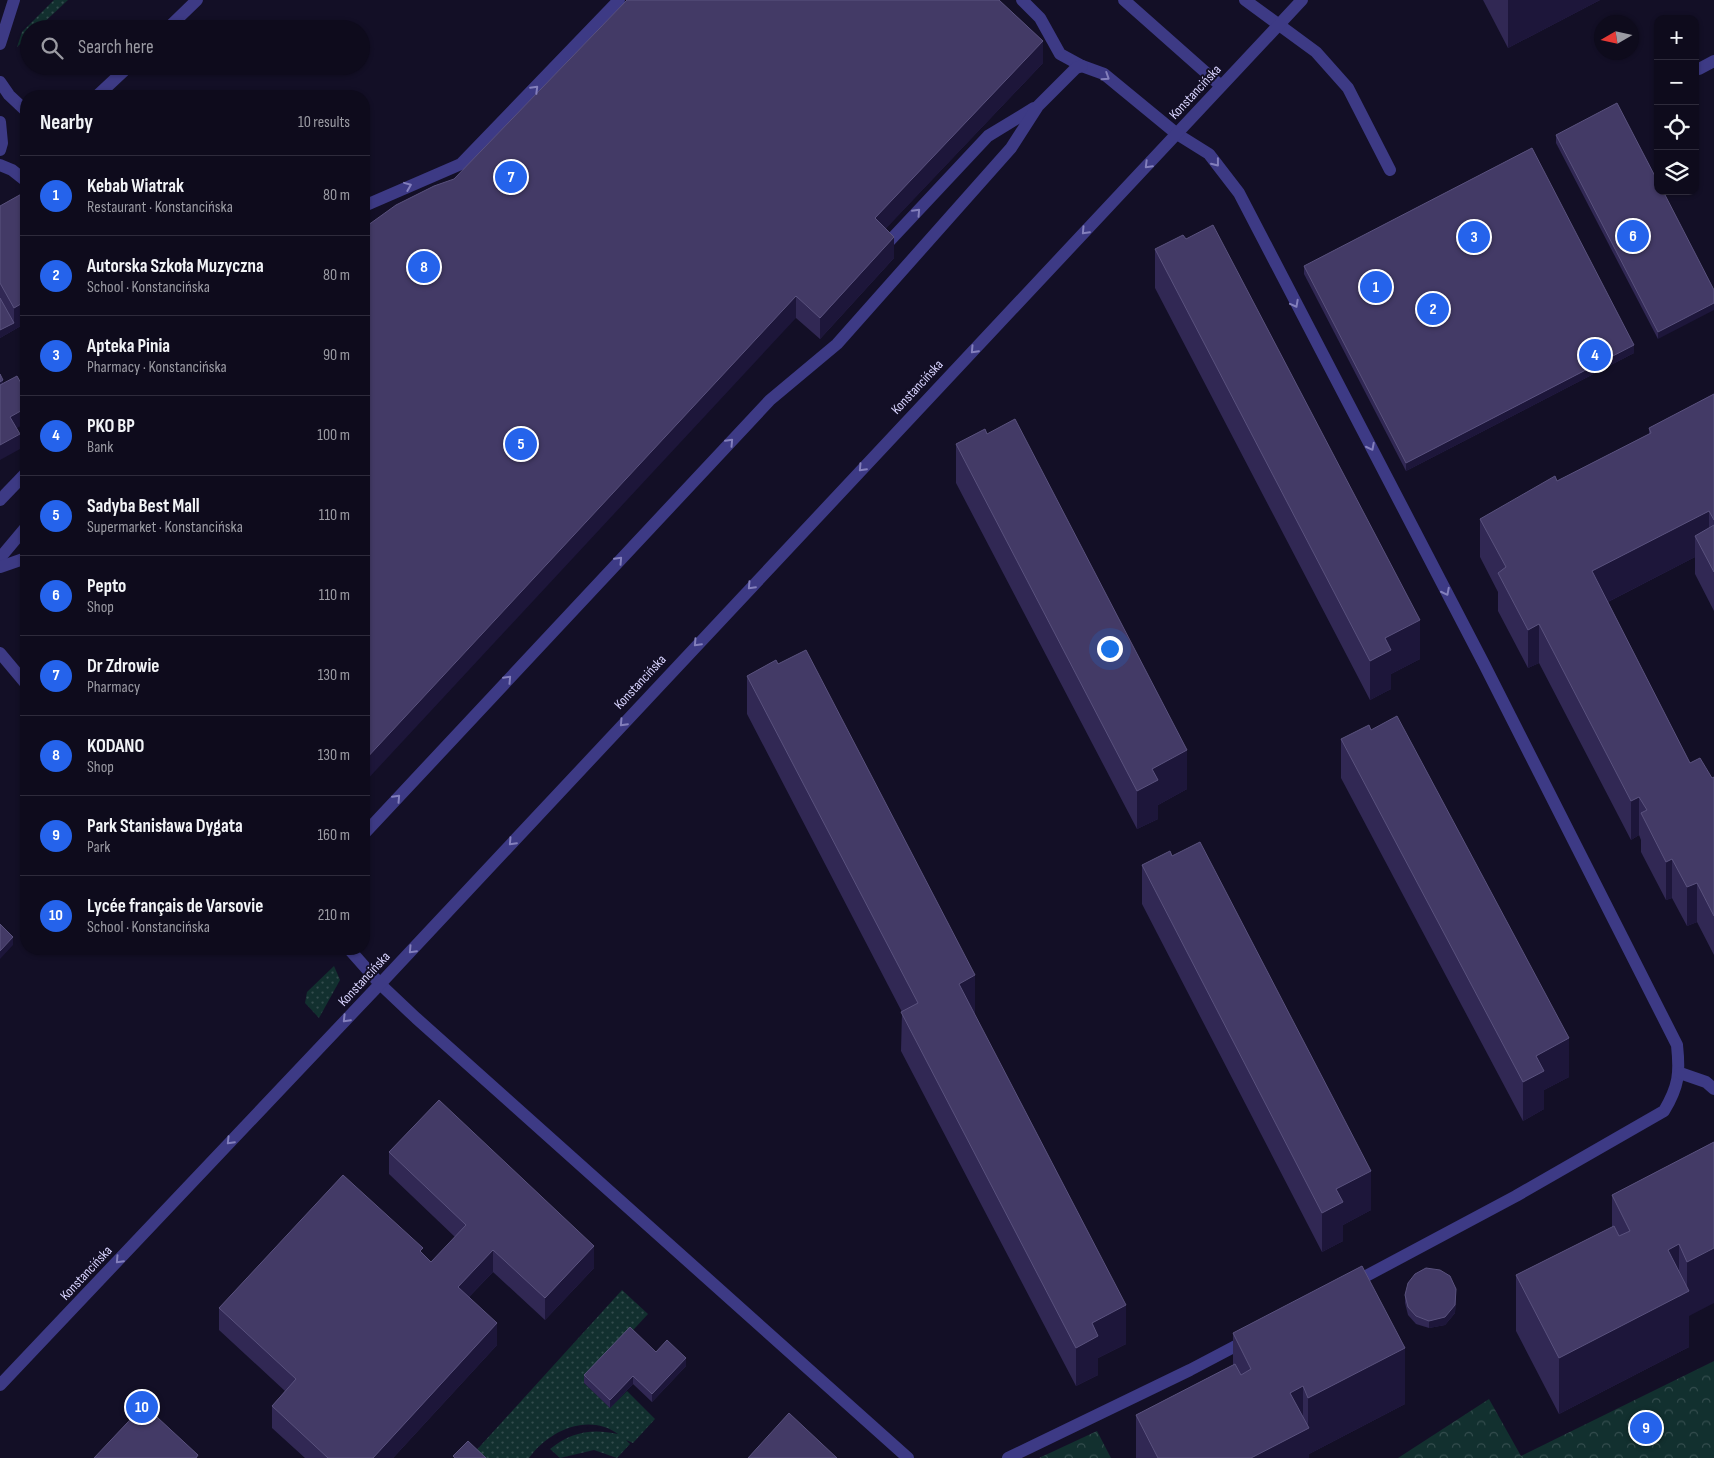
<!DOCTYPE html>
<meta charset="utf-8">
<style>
body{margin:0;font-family:"Sofia Sans Condensed",sans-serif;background:#171425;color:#f1f3f6}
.controls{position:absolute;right:15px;top:15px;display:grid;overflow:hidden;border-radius:10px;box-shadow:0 1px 4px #0004}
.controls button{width:45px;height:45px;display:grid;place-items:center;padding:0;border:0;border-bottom:1px solid #2e2b3b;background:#0e0b1c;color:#f1f3f6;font:25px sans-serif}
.compass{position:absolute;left:1594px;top:15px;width:45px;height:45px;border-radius:50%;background:#0e0b1c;box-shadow:0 1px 4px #0004;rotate:261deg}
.you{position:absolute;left:1109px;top:648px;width:18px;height:18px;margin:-12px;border:4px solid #fff;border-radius:50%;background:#1a73e8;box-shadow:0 0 0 8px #1a73e833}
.badge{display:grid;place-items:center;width:32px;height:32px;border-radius:50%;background:#2563eb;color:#fff;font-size:16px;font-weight:700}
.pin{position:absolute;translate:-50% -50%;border:2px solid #fff;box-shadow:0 1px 5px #0006}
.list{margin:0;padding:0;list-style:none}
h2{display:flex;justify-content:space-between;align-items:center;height:65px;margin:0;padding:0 20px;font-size:21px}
h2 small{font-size:16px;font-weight:400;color:#9b9ba3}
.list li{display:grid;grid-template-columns:32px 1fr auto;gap:15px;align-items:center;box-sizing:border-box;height:80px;padding:0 20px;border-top:1px solid #2e2b3b}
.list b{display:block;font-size:19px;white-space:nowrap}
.list p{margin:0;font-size:16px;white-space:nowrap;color:#9b9ba3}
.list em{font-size:16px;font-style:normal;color:#9b9ba3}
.icon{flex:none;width:28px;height:28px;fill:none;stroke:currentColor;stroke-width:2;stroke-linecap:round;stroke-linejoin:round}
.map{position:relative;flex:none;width:1714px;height:1458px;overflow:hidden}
.search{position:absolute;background:#0e0b1c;box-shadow:0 1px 4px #0004;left:20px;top:20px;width:350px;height:55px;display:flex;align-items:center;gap:12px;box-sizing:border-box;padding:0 18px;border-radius:28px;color:#9b9ba3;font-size:19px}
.panel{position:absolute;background:#0e0b1c;box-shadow:0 1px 4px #0004;left:20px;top:90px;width:350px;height:865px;border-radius:20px}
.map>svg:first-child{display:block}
</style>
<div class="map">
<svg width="1714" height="1458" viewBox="0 0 1714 1458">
<defs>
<pattern id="grass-dots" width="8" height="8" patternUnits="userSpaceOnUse" patternTransform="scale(1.25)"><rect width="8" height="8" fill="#12302f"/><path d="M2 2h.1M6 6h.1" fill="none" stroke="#344d4e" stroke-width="1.8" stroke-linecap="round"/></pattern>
<pattern id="forest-crowns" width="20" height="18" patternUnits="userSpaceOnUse" patternTransform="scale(1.25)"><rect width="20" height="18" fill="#12302f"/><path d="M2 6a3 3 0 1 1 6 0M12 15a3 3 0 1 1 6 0" fill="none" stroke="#344d4e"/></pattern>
</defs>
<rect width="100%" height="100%" fill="#130f26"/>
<g fill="url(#grass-dots)">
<polygon points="54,0 68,0 37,29 29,29 29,36 17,47 22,32"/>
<polygon points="334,966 340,980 319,1018 305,1003 307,992"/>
<path d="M622,1290L648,1314L584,1383L610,1408L627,1391L655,1419L633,1443L626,1440L630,1444L617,1458L594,1450L560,1458L550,1449C570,1432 592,1428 618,1434C588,1412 548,1431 529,1458H475L472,1455Z"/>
</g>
<g fill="url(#forest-crowns)">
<polygon points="1714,1361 1714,1458 1398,1458 1489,1399 1521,1456"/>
<polygon points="1097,1431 1111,1458 1039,1458"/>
</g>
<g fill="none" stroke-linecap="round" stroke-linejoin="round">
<g stroke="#3d3a85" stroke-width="12">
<polyline points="1022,0 1040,18 1060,54 1082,66 1104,74 1177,134"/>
<polyline points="1124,0 1221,86"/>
<polyline points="1245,0 1316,52 1348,88 1390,170"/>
<polyline points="167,29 197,0"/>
<polyline points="0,44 14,0"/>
<polyline points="1699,69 1714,61"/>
<polyline points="0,82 9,95 26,111"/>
<polyline points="97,96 129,66"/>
<polyline points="0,122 2,143 0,150"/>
<polyline points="0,165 12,170 26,181"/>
<polyline points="364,206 461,164 619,0"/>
<polyline points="883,248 988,136 1034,108"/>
<polyline points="0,500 26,473"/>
<polyline points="0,558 26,527"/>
<polyline points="0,567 26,558"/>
<polyline points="0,653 26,684"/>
<polyline points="364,834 770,400 837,344 1011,148 1038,106 1076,68 1082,66"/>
<polyline points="349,949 380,984 416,1018 908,1458"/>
</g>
<g stroke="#3d3a85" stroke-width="12">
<path d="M1177,134L1209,154L1239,193L1484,664L1677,1045C1680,1073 1679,1086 1664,1111L1516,1196L1353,1283"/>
<polyline points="1680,1073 1706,1082 1714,1089"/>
<polyline points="0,1385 380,984 1302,0"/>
<polyline points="1008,1458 1190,1370 1247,1340"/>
</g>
</g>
<g fill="#312854">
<polygon points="1483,0 1600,0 1508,48"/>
<polygon points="1043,63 886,228 894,258 820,339 796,318 364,228"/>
<polygon points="1556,135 1663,191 1658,339 1556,143"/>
<polygon points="0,206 26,323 0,338"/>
<polygon points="1155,249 1420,659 1391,674 1391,689 1370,700 1155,288"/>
<polygon points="1304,266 1634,353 1406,471 1304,274"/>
<polygon points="1714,394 1714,611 1695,574 1695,557 1608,602 1690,763 1712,778 1714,777 1714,955 1697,922 1687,926 1672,898 1666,900 1641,852 1641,840 1639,835 1631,840 1539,663 1528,668 1498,611 1498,592 1480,557 1480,519 1557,481 1649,434 1649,428"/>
<polygon points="987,434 1187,789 1158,805 1158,819 1137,829 956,483 956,444"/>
<polygon points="747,676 975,1014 974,1014 1126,1344 1098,1358 1098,1375 1076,1386 901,1051 902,1012 747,714"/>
<polygon points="1371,730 1569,1077 1544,1090 1544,1109 1523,1121 1341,778 1341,739"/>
<polygon points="1172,856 1371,1210 1343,1225 1343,1241 1322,1252 1142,904 1142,865"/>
<polygon points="1714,1142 1689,1316 1689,1347 1559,1414 1516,1331 1516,1275 1612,1227 1612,1195"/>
<polygon points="389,1152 594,1268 545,1320 493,1272 469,1297 497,1345 393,1458 305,1458 272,1428 272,1406 285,1391 219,1330 219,1308 423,1254 431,1262 455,1237 389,1174"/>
<polygon points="1405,1295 1456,1297 1455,1313 1445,1325 1429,1328 1416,1324 1408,1315 1405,1303"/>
<polygon points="1233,1333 1405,1404 1309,1454 1309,1458 1136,1458 1136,1415 1233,1365"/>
<polygon points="656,1352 686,1366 652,1402 633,1384 610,1408 584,1383 584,1375"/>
</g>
<g fill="#1d163a">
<polygon points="1508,0 1600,0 1508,48"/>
<polygon points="1043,41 1043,63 875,240 875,218"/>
<polygon points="894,237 894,258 820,339 820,318"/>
<polygon points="796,296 796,318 364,783 364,761"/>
<polygon points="26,301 26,323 0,338 0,330 14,323 14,308"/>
<polygon points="1714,303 1714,310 1658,339 1658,332"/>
<polygon points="1634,345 1634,353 1406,471 1406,463"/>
<polygon points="3,380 3,387 0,389 0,382"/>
<polygon points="26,408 26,423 10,432 10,417"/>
<polygon points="20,434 20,449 0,460 0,445"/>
<polygon points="1709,511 1709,550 1695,536 1695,557 1592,610 1592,571"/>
<polygon points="1420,620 1420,659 1391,674 1391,689 1370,700 1370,661 1385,638"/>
<polygon points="1539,624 1539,663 1528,668 1528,630"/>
<polygon points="1187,750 1187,789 1158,805 1158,819 1137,829 1137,791 1152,769"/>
<polygon points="1639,797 1639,835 1631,840 1631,801"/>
<polygon points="1672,859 1672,898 1666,900 1666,862"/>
<polygon points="1697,883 1697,922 1687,926 1687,887"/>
<polygon points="13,937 13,945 0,959 0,951"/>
<polygon points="975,975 975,1014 959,1023 959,984"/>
<polygon points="1569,1038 1569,1077 1544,1090 1544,1109 1523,1121 1523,1082 1536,1056"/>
<polygon points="1371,1171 1371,1210 1343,1225 1343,1241 1322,1252 1322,1213 1336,1189"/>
<polygon points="1679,1244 1679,1297 1687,1292 1687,1262 1714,1248 1714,1303 1689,1316 1689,1347 1559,1414 1559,1358 1668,1250"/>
<polygon points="594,1246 594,1268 545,1320 545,1298"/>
<polygon points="493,1250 493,1272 458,1308 458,1287"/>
<polygon points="1456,1289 1455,1313 1445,1325 1429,1328 1429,1321"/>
<polygon points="1126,1305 1126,1344 1098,1358 1098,1375 1076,1386 1076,1348 1092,1323"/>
<polygon points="497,1323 497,1345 393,1458 373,1458"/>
<polygon points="1405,1348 1405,1404 1309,1454 1309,1458 1251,1458 1290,1393 1303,1386 1303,1431 1308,1428 1308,1398"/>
<polygon points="686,1358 686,1366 652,1402 652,1394"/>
<polygon points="633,1376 633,1384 610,1408 610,1400"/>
</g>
<g fill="#433a66" stroke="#5a527e">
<polygon points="627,0 999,0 1043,41 875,218 894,237 820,318 796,296 364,761 364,228 396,205 434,186 454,179"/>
<polygon points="1617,103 1658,182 1658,191 1663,191 1714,290 1714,303 1658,332 1556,135"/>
<polygon points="1532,148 1634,345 1406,463 1304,266"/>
<polygon points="25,192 26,194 26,301 14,308 0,283 0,206"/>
<polygon points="1213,225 1420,620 1385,638 1391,650 1370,661 1155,249 1183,235 1186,239"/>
<polygon points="0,298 14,323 0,330"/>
<polygon points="0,374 3,380 0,382"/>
<polygon points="17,376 26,392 26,408 10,417 20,434 0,445 0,385"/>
<polygon points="1714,394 1714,520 1709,511 1592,571 1690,763 1700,758 1712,778 1714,777 1714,916 1697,883 1687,887 1672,859 1666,862 1641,813 1647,810 1639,797 1631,801 1539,624 1528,630 1498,573 1506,567 1480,519 1555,476 1557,481 1651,433 1649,428"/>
<polygon points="1015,419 1187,750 1152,769 1158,780 1137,791 956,444 985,429 987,434"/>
<polygon points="1714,525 1714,572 1695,536"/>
<polygon points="806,650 975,975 959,984 1126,1305 1092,1323 1098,1336 1076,1348 901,1012 918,1003 747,676 776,660 778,664"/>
<polygon points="1397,716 1569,1038 1536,1056 1544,1071 1523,1082 1341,739 1369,725 1371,730"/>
<polygon points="1200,842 1371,1171 1336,1189 1343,1202 1322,1213 1142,865 1170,851 1172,856"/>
<polygon points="0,924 13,937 0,951"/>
<polygon points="439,1100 594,1246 545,1298 493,1250 458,1287 497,1323 373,1458 328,1458 272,1406 296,1379 219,1308 343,1175 423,1248 420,1251 431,1262 466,1225 389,1152"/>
<polygon points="1714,1142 1714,1248 1687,1262 1679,1244 1668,1250 1689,1291 1559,1358 1516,1275 1614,1226 1619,1236 1630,1231 1612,1195"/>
<polygon points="1362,1266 1405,1348 1308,1398 1303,1386 1290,1393 1309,1428 1251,1458 1158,1458 1136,1415 1235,1364 1241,1375 1251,1369 1233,1333"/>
<polygon points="1426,1268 1440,1270 1450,1276 1456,1289 1455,1305 1445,1317 1429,1321 1416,1316 1408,1307 1405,1295 1408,1283 1415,1274"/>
<polygon points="630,1327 656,1352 667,1340 686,1358 652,1394 633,1376 610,1400 584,1375"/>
<polygon points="144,1405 198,1455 196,1458 94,1458"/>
<polygon points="789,1413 837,1458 748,1458"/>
<polygon points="468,1441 486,1458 455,1458 453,1456"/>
</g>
<defs><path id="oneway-chevron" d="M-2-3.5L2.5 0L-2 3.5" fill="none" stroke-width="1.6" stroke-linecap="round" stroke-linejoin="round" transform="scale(1.25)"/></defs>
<g stroke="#837fbc">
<use href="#oneway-chevron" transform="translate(1106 77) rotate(33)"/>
<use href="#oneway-chevron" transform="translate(535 89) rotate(-45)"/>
<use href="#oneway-chevron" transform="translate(1216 163) rotate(52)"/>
<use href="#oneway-chevron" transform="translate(1148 165) rotate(135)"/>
<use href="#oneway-chevron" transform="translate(408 186) rotate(-22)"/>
<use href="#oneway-chevron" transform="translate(917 212) rotate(-47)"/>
<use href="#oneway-chevron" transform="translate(1085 231) rotate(133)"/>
<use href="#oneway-chevron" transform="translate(1295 304) rotate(62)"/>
<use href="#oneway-chevron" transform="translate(974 350) rotate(133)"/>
<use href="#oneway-chevron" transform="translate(730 442) rotate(-47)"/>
<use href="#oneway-chevron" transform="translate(1371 447) rotate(63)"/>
<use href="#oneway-chevron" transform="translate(862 468) rotate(133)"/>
<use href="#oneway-chevron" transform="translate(619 560) rotate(-47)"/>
<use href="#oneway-chevron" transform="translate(751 586) rotate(133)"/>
<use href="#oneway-chevron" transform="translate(1446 592) rotate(63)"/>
<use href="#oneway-chevron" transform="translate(697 643) rotate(133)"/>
<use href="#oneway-chevron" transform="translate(508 679) rotate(-47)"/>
<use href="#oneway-chevron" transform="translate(623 723) rotate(133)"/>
<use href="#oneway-chevron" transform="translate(397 798) rotate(-47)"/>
<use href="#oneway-chevron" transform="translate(512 842) rotate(133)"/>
<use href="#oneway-chevron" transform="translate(412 950) rotate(133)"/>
<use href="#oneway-chevron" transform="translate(346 1019) rotate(134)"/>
<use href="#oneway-chevron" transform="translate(230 1141) rotate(134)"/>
<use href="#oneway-chevron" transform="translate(119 1260) rotate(133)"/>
</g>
<g text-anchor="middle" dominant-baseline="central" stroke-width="4" stroke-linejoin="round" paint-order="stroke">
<g font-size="14" fill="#d9d4ff" stroke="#130f26">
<text transform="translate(1195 92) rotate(-47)">Konstancińska</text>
<text transform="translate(917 387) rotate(-47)">Konstancińska</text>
<text transform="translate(640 682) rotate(-47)">Konstancińska</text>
<text transform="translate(364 979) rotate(-47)">Konstancińska</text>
<text transform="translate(86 1273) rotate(-47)">Konstancińska</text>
</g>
</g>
</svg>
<div class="controls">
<button>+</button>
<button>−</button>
<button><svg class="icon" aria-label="locate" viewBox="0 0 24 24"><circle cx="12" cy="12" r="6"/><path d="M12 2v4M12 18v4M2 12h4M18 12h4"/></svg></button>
<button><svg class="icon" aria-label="layers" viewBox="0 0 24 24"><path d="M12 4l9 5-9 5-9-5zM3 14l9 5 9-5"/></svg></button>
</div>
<svg class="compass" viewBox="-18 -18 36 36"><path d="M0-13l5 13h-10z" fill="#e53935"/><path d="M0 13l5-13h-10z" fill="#9b9ba3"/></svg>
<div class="you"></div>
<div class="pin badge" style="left:1376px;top:287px">1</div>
<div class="pin badge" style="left:1433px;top:309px">2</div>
<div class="pin badge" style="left:1474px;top:237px">3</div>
<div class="pin badge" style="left:1595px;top:355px">4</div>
<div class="pin badge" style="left:521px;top:444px">5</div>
<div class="pin badge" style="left:1633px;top:236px">6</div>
<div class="pin badge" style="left:511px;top:177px">7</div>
<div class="pin badge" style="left:424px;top:267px">8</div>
<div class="pin badge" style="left:1646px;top:1428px">9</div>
<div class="pin badge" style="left:142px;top:1407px">10</div>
<div class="search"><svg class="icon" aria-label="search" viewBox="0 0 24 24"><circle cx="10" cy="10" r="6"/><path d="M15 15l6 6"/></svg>Search here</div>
<section class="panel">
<h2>Nearby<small>10 results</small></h2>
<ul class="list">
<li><span class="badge">1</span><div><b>Kebab Wiatrak</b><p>Restaurant · Konstancińska</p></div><em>80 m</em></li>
<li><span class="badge">2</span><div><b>Autorska Szkoła Muzyczna</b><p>School · Konstancińska</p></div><em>80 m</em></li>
<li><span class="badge">3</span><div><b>Apteka Pinia</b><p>Pharmacy · Konstancińska</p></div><em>90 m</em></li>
<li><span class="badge">4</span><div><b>PKO BP</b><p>Bank</p></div><em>100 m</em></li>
<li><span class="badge">5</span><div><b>Sadyba Best Mall</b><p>Supermarket · Konstancińska</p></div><em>110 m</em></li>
<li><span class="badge">6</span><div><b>Pepto</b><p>Shop</p></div><em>110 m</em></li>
<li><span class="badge">7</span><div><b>Dr Zdrowie</b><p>Pharmacy</p></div><em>130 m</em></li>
<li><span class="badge">8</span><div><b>KODANO</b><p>Shop</p></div><em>130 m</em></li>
<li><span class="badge">9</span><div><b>Park Stanisława Dygata</b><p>Park</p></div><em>160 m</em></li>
<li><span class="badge">10</span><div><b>Lycée français de Varsovie</b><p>School · Konstancińska</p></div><em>210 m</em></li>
</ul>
</section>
</div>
